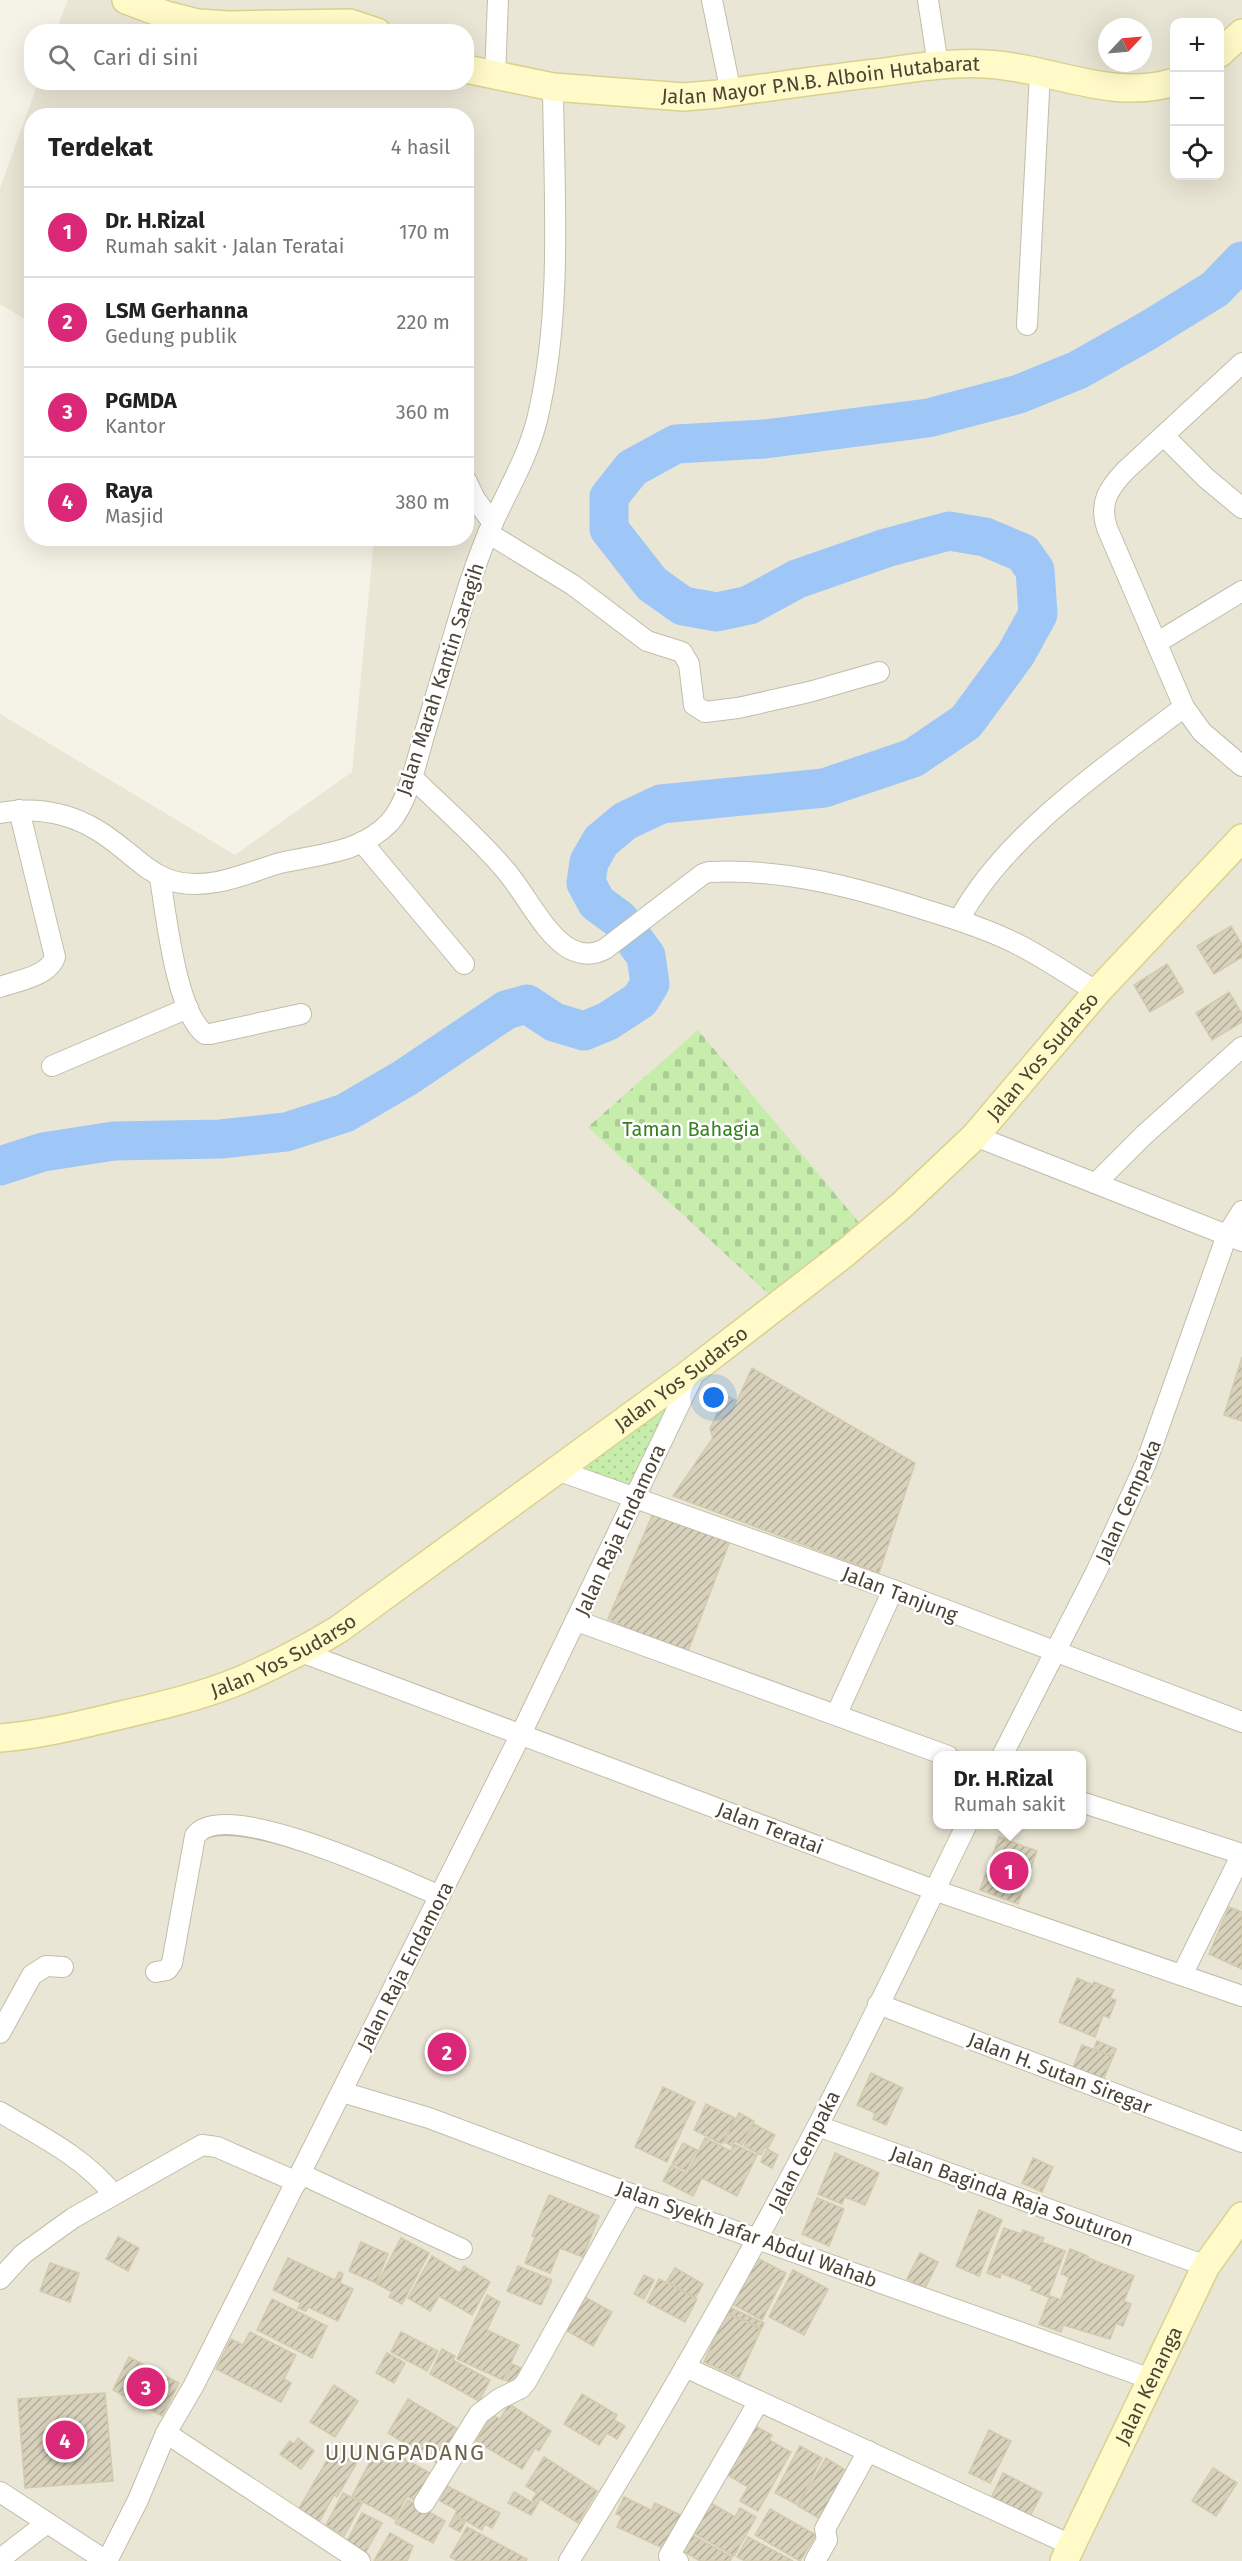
<!DOCTYPE html>
<html lang="id">
<meta charset="utf-8">
<style>
body{margin:0;font-family:"Fira Sans",sans-serif;background:#f6f6f6;color:#222}
.controls{position:absolute;right:18px;top:18px;display:grid;overflow:hidden;border-radius:12px;box-shadow:0 6px 24px #0002}
.controls button{width:54px;height:54px;display:grid;place-items:center;padding:0;border:0;border-bottom:2px solid #e0e0e0;background:#fff;color:#222;font:30px sans-serif}
.compass{position:absolute;left:1098px;top:18px;width:54px;height:54px;border-radius:50%;background:#fff;box-shadow:0 6px 24px #0002;rotate:64deg}
.you{position:absolute;left:714px;top:1398px;width:21px;height:21px;margin:-15px;border:4px solid #fff;border-radius:50%;background:#1a73e8;box-shadow:0 0 0 9px #1a73e833}
.badge{display:grid;place-items:center;width:39px;height:39px;border-radius:50%;background:#db2777;color:#fff;font-size:20px;font-weight:700}
.pin{position:absolute;translate:-50% -50%;border:3px solid #fff;box-shadow:0 2px 6px #0006}
.popup{position:absolute;left:933px;top:1751px;width:153px;height:78px;box-sizing:border-box;display:grid;place-content:center;border-radius:12px;background:#fff;filter:drop-shadow(0 2px 4px #0005);font-size:20px;white-space:nowrap;color:#767676}
.popup b{font-size:22px;color:#222}
.popup::after{content:'';position:absolute;left:50%;top:100%;margin-left:-12px;border:12px solid transparent;border-top-color:#fff}
.list{margin:0;padding:0;list-style:none}
h2{display:flex;justify-content:space-between;align-items:center;height:78px;margin:0;padding:0 24px;font-size:26px}
h2 small{font-size:20px;font-weight:400;color:#767676}
.list li{display:grid;grid-template-columns:39px 1fr auto;gap:18px;align-items:center;box-sizing:border-box;height:90px;padding:0 24px;border-top:2px solid #e0e0e0}
.list b{display:block;font-size:22px;white-space:nowrap}
.list p{margin:0;font-size:20px;white-space:nowrap;color:#767676}
.list em{font-size:20px;font-style:normal;color:#767676}
.icon{flex:none;width:33px;height:33px;fill:none;stroke:currentColor;stroke-width:2;stroke-linecap:round;stroke-linejoin:round}
.map{position:relative;flex:none;width:1242px;height:2561px;overflow:hidden}
.search{position:absolute;background:#fff;box-shadow:0 6px 24px #0002;left:24px;top:24px;width:450px;height:66px;display:flex;align-items:center;gap:15px;box-sizing:border-box;padding:0 21px;border-radius:24px;color:#767676;font-size:22px}
.panel{position:absolute;background:#fff;box-shadow:0 6px 24px #0002;left:24px;top:108px;width:450px;height:438px;border-radius:24px}
.map>svg:first-child{display:block}
</style>
<div class="map">
<svg width="1242" height="2561" viewBox="0 0 1242 2561">
<defs>
<pattern id="cemetery-stones" width="16" height="16" patternUnits="userSpaceOnUse" patternTransform="scale(1.5)"><rect width="16" height="16" fill="#c6edac"/><path d="M2 7V4a2 2 0 0 1 4 0v3zM10 15v-3a2 2 0 0 1 4 0v3z" fill="#accc95"/></pattern>
<pattern id="park-dots" width="8" height="8" patternUnits="userSpaceOnUse" patternTransform="scale(1.5)"><rect width="8" height="8" fill="#c6edac"/><path d="M2 2h.1M6 6h.1" fill="none" stroke="#accc95" stroke-width="1.8" stroke-linecap="round"/></pattern>
<pattern id="building-hatch" width="6" height="6" patternUnits="userSpaceOnUse" patternTransform="scale(1.5)"><rect width="6" height="6" fill="#d8d1bb"/><path d="M-1 1l2-2M0 6l6-6M5 7l2-2" fill="none" stroke="#b1ab99"/></pattern>
</defs>
<rect width="100%" height="100%" fill="#f5f3e7"/>
<path fill="#eae6d5" fill-rule="evenodd" d="M68,0H1242V2561H0V714L235,855L352,772L374,539L466,538V116H32L31,323L0,304V188L38,83L466,82V32L56,31ZM1174,22H1220V176H1174ZM1107,27H1143V63H1107ZM937,1756H1081V1824H937Z"/>
<polygon fill="url(#cemetery-stones)" points="698,1030 861,1225 774,1299 588,1127"/>
<polygon fill="url(#park-dots)" points="687,1377 634,1493 565,1468"/>
<g fill="none" stroke-linecap="round" stroke-linejoin="round">
<polyline stroke="#9ec6f7" stroke-width="39" points="0,1166 43,1152 114,1141 221,1139 286,1132 345,1113 405,1078 506,1010 527,1004 554,1022 584,1031 608,1021 640,1000 650,984 646,956 619,919 597,903 586,883 589,862 601,841 625,821 661,804 824,788 913,758 966,722 1016,654 1038,614 1035,570 1023,553 985,537 949,531 886,548 797,579 749,605 717,612 683,606 652,584 609,529 609,497 632,468 676,444 765,439 928,418 1019,394 1078,370 1147,331 1215,289 1242,261"/>
</g>
<g fill="url(#building-hatch)" stroke="#d3caae" stroke-width="1.5">
<polygon points="1231,926 1242,945 1242,957 1214,974 1197,946"/>
<polygon points="1167,964 1184,992 1150,1012 1134,985"/>
<polygon points="1229,992 1242,1014 1242,1022 1212,1040 1196,1013"/>
<polygon points="1242,1357 1242,1421 1224,1415"/>
<polygon points="752,1368 915,1463 879,1573 673,1496 713,1438 710,1429 725,1395 737,1401"/>
<polygon points="655,1509 731,1538 686,1656 608,1619"/>
<polygon points="999,1837 1037,1851 1018,1904 980,1890"/>
<polygon points="1229,1907 1242,1912 1242,1969 1209,1954"/>
<polygon points="1077,1978 1093,1985 1094,1982 1114,1990 1110,1998 1116,2000 1109,2018 1103,2015 1095,2037 1059,2022"/>
<polygon points="1097,2041 1116,2049 1113,2057 1094,2049"/>
<polygon points="1082,2045 1113,2057 1103,2080 1073,2068"/>
<polygon points="871,2073 903,2088 886,2125 873,2119 875,2113 857,2105"/>
<polygon points="663,2087 695,2102 667,2162 635,2147"/>
<polygon points="706,2104 735,2118 722,2144 694,2130"/>
<polygon points="739,2113 754,2121 742,2145 734,2141 732,2146 724,2142"/>
<polygon points="754,2124 775,2135 768,2148 765,2147 761,2155 744,2146"/>
<polygon points="705,2138 731,2151 734,2144 757,2155 737,2196 702,2178 693,2196 663,2181 671,2166 687,2174"/>
<polygon points="683,2143 697,2150 686,2171 672,2164"/>
<polygon points="767,2149 778,2155 772,2168 761,2162"/>
<polygon points="835,2153 879,2173 865,2205 845,2197 842,2204 818,2194"/>
<polygon points="1033,2158 1053,2167 1042,2192 1022,2183"/>
<polygon points="549,2195 599,2216 583,2257 560,2248 550,2273 525,2263 535,2237 532,2236"/>
<polygon points="817,2198 844,2209 829,2246 802,2234"/>
<polygon points="979,2210 1002,2220 979,2276 956,2266"/>
<polygon points="1004,2228 1022,2234 1023,2230 1044,2238 1042,2242 1065,2251 1048,2297 1031,2290 1033,2286 1001,2273 1000,2278 987,2273"/>
<polygon points="118,2237 139,2248 128,2271 106,2259"/>
<polygon points="401,2238 429,2253 402,2304 389,2297 392,2292 377,2284"/>
<polygon points="361,2242 388,2254 376,2283 349,2271"/>
<polygon points="1070,2249 1088,2256 1088,2258 1134,2276 1124,2301 1131,2304 1123,2326 1116,2323 1110,2339 1063,2325 1061,2332 1039,2324 1050,2296 1061,2300 1069,2277 1061,2274"/>
<polygon points="920,2253 938,2262 925,2288 907,2279"/>
<polygon points="432,2256 460,2273 464,2266 490,2282 472,2315 439,2296 430,2311 408,2298"/>
<polygon points="755,2257 786,2273 762,2320 732,2304"/>
<polygon points="288,2258 335,2280 339,2272 343,2274 340,2283 353,2289 338,2321 308,2307 306,2311 298,2308 301,2303 273,2290"/>
<polygon points="50,2263 79,2273 70,2302 40,2291"/>
<polygon points="518,2266 552,2280 541,2305 507,2291"/>
<polygon points="675,2268 703,2284 695,2298 667,2281"/>
<polygon points="793,2270 828,2289 804,2335 769,2317"/>
<polygon points="644,2275 654,2280 644,2299 634,2294"/>
<polygon points="659,2279 697,2299 685,2322 647,2302"/>
<polygon points="487,2295 500,2302 487,2330 519,2345 503,2380 457,2359"/>
<polygon points="583,2296 612,2312 593,2346 564,2329"/>
<polygon points="272,2299 327,2326 312,2358 257,2330"/>
<polygon points="729,2307 764,2323 762,2328 726,2312"/>
<polygon points="726,2313 761,2329 739,2378 704,2362"/>
<polygon points="250,2332 296,2355 284,2379 291,2383 281,2402 216,2369 231,2339 243,2345"/>
<polygon points="401,2332 438,2351 427,2371 391,2352"/>
<polygon points="442,2349 455,2356 453,2360 490,2380 479,2401 430,2374"/>
<polygon points="387,2353 405,2363 394,2383 376,2373"/>
<polygon points="129,2357 179,2383 162,2416 113,2390"/>
<polygon points="512,2364 521,2368 514,2384 505,2380"/>
<polygon points="334,2385 358,2401 335,2437 310,2422"/>
<polygon points="105,2393 113,2481 25,2488 18,2399"/>
<polygon points="582,2394 617,2415 614,2420 625,2426 617,2439 607,2433 599,2445 564,2424"/>
<polygon points="408,2399 460,2430 440,2465 388,2433"/>
<polygon points="509,2404 551,2431 539,2451 535,2448 522,2469 476,2441 492,2415 500,2419"/>
<polygon points="755,2426 772,2435 769,2440 791,2452 758,2511 740,2501 748,2487 721,2471 728,2458 735,2462"/>
<polygon points="989,2430 1011,2441 990,2483 969,2473"/>
<polygon points="298,2438 314,2451 301,2469 280,2454 290,2441 294,2444"/>
<polygon points="337,2443 360,2457 337,2497 334,2495 319,2522 298,2510"/>
<polygon points="379,2445 430,2473 415,2500 407,2496 395,2519 352,2496"/>
<polygon points="800,2446 822,2458 798,2505 775,2493"/>
<polygon points="544,2457 597,2491 578,2523 540,2499 538,2504 532,2500 537,2493 526,2486"/>
<polygon points="826,2458 850,2473 822,2520 798,2506"/>
<polygon points="1213,2468 1237,2483 1216,2516 1192,2501"/>
<polygon points="1003,2473 1042,2493 1028,2520 990,2500"/>
<polygon points="447,2486 500,2513 492,2528 485,2524 482,2530 455,2515 457,2510 440,2501"/>
<polygon points="514,2492 537,2505 531,2515 508,2503"/>
<polygon points="343,2493 362,2503 344,2536 326,2525"/>
<polygon points="624,2497 651,2510 655,2503 683,2516 667,2550 617,2527 622,2516 616,2514"/>
<polygon points="408,2500 445,2521 433,2543 395,2523"/>
<polygon points="709,2502 735,2517 740,2508 756,2517 734,2556 692,2532"/>
<polygon points="770,2509 816,2535 800,2561 755,2535"/>
<polygon points="362,2513 382,2523 363,2557 344,2547"/>
<polygon points="454,2516 465,2522 460,2532 449,2526"/>
<polygon points="467,2527 527,2559 526,2561 457,2561 450,2557"/>
<polygon points="390,2533 413,2546 407,2561 374,2561"/>
<polygon points="692,2535 732,2557 730,2561 700,2561 683,2551"/>
<polygon points="748,2537 793,2561 745,2561 737,2557"/>
</g>
<g fill="none" stroke-linecap="round" stroke-linejoin="round">
<g stroke="#c2bda9" stroke-width="22">
<g id="street">
<polyline points="712,0 731,93"/>
<polyline points="928,0 938,65"/>
<polyline points="495,75 498,0"/>
<polyline points="1027,325 1040,73"/>
<path d="M1242,363L1125,471C1108,489 1099,503 1107,528L1184,707L1202,732L1242,766"/>
<polyline points="1164,436 1206,478 1242,508"/>
<polyline points="466,480 475,499 493,523"/>
<polyline points="488,533 573,585 647,641 682,652 689,664 694,705 705,712 738,708 809,692 879,672"/>
<polyline points="1158,642 1242,591"/>
<path d="M412,777C443,808 478,837 506,871C525,893 545,935 570,949C582,955 594,955 605,949L703,874L709,872C784,868 858,888 929,911C959,920 990,930 1019,945C1046,959 1071,976 1097,992"/>
<path d="M0,813C34,807 67,812 97,830C143,858 155,893 217,882C239,878 259,869 280,863C319,854 361,853 390,822C407,803 416,764 423,739C432,709 441,678 450,648C462,608 473,568 490,529C506,493 527,459 537,420C563,312 554,198 553,87"/>
<polyline points="362,842 464,964"/>
<path d="M160,878C166,914 176,1012 205,1034H210L301,1014"/>
<path d="M959,920C1005,834 1107,766 1184,707"/>
<path d="M0,987C17,981 49,976 55,957L19,810"/>
<polyline points="52,1066 188,1008"/>
<polyline points="975,1136 1242,1241"/>
<polyline points="1096,1183 1143,1136 1242,1047"/>
<polyline points="557,1470 893,1590 1242,1722"/>
<polyline points="577,1621 948,1756"/>
<polyline points="301,1652 934,1890 1242,1996"/>
<polyline points="837,1713 893,1590"/>
<polyline points="1002,1756 1096,1572 1146,1463 1227,1235 1242,1211"/>
<polyline points="1081,1802 1242,1854"/>
<path d="M156,1972L167,1970L172,1963L195,1836C222,1795 402,1880 440,1896"/>
<polyline points="1182,1975 1242,1854"/>
<polyline points="878,2004 1242,2142"/>
<polyline points="0,2033 32,1975 46,1966 63,1967"/>
<polyline points="342,2092 429,2118 631,2194 1151,2379"/>
<path d="M0,2112C40,2136 84,2157 113,2194"/>
<polyline points="818,2126 1206,2266"/>
<polyline points="301,2174 462,2249"/>
<polyline points="0,2279 23,2254 73,2218 202,2145 217,2147 297,2182"/>
<polyline points="685,2367 1073,2546"/>
<polyline points="166,2433 360,2561"/>
<polyline points="0,2492 106,2561"/>
<polyline points="424,2503 479,2414 499,2399 521,2388 526,2382 631,2194"/>
<polyline points="0,2559 47,2523"/>
<polyline points="107,2561 138,2500 166,2433 194,2385 521,1734 696,1370"/>
<path d="M569,2561C657,2420 739,2276 816,2129C869,2029 917,1926 967,1824"/>
<polyline points="678,2561 669,2556 759,2401"/>
<polyline points="815,2561 827,2540 825,2529 868,2451"/>
</g>
</g>
<g stroke="#d9d192" stroke-width="30">
<g id="secondary">
<polyline points="126,0 166,15 198,23 228,25 350,23 377,32"/>
<polyline points="1220,53 1242,33"/>
<path id="s1" d="M466,69L553,87L684,97L718,94C771,87 824,79 877,73C913,68 949,62 986,64C1049,67 1112,102 1174,82"/>
<path id="s2" d="M0,1738C38,1735 76,1726 113,1717C156,1707 200,1697 241,1680C275,1665 308,1648 339,1629L686,1376L844,1254L902,1205L975,1136L1097,992L1242,838"/>
<path id="s3" d="M1064,2561L1206,2266L1242,2216"/>
</g>
</g>
<use href="#street" stroke="#fff" stroke-width="20"/>
<use href="#secondary" stroke="#fffac7" stroke-width="27"/>
</g>
<g text-anchor="middle" dominant-baseline="central" stroke-width="5" stroke-linejoin="round" paint-order="stroke">
<g font-size="20" fill="#494435" stroke="#fff">
<text stroke="none"><textPath href="#s1" startOffset="358">Jalan Mayor P.N.B. Alboin Hutabarat</textPath></text>
<text transform="translate(440 679) rotate(-72)">Jalan Marah Kantin Saragih</text>
<text stroke="none"><textPath href="#s2" startOffset="1269">Jalan Yos Sudarso</textPath></text>
<text stroke="none"><textPath href="#s2" startOffset="783">Jalan Yos Sudarso</textPath></text>
<text transform="translate(1128 1501) rotate(-66)">Jalan Cempaka</text>
<text transform="translate(620 1530) rotate(-65)">Jalan Raja Endamora</text>
<text transform="translate(900 1594) rotate(21)">Jalan Tanjung</text>
<text stroke="none"><textPath href="#s2" startOffset="297">Jalan Yos Sudarso</textPath></text>
<text transform="translate(770 1828) rotate(21)">Jalan Teratai</text>
<text transform="translate(405 1966) rotate(-63)">Jalan Raja Endamora</text>
<text transform="translate(1060 2073) rotate(21)">Jalan H. Sutan Siregar</text>
<text transform="translate(804 2151) rotate(-63)">Jalan Cempaka</text>
<text transform="translate(1012 2196) rotate(20)">Jalan Baginda Raja Souturon</text>
<text transform="translate(747 2234) rotate(20)">Jalan Syekh Jafar Abdul Wahab</text>
<text stroke="none"><textPath href="#s3" startOffset="195">Jalan Kenanga</textPath></text>
</g>
<g font-size="20" fill="#388122" stroke="#fff">
<text x="691" y="1129">Taman Bahagia</text>
</g>
<g font-size="22" letter-spacing="1.5" fill="#6d644b" stroke="#fff">
<text x="405" y="2452">UJUNGPADANG</text>
</g>
</g>
</svg>
<div class="controls">
<button>+</button>
<button>−</button>
<button><svg class="icon" aria-label="locate" viewBox="0 0 24 24"><circle cx="12" cy="12" r="6"/><path d="M12 2v4M12 18v4M2 12h4M18 12h4"/></svg></button>
</div>
<svg class="compass" viewBox="-18 -18 36 36"><path d="M0-13l5 13h-10z" fill="#e53935"/><path d="M0 13l5-13h-10z" fill="#767676"/></svg>
<div class="you"></div>
<div class="pin badge" style="left:1009px;top:1871px">1</div>
<div class="popup"><b>Dr. H.Rizal</b>Rumah sakit</div>
<div class="pin badge" style="left:447px;top:2052px">2</div>
<div class="pin badge" style="left:146px;top:2387px">3</div>
<div class="pin badge" style="left:65px;top:2440px">4</div>
<div class="search"><svg class="icon" aria-label="search" viewBox="0 0 24 24"><circle cx="10" cy="10" r="6"/><path d="M15 15l6 6"/></svg>Cari di sini</div>
<section class="panel">
<h2>Terdekat<small>4 hasil</small></h2>
<ul class="list">
<li><span class="badge">1</span><div><b>Dr. H.Rizal</b><p>Rumah sakit · Jalan Teratai</p></div><em>170 m</em></li>
<li><span class="badge">2</span><div><b>LSM Gerhanna</b><p>Gedung publik</p></div><em>220 m</em></li>
<li><span class="badge">3</span><div><b>PGMDA</b><p>Kantor</p></div><em>360 m</em></li>
<li><span class="badge">4</span><div><b>Raya</b><p>Masjid</p></div><em>380 m</em></li>
</ul>
</section>
</div>
